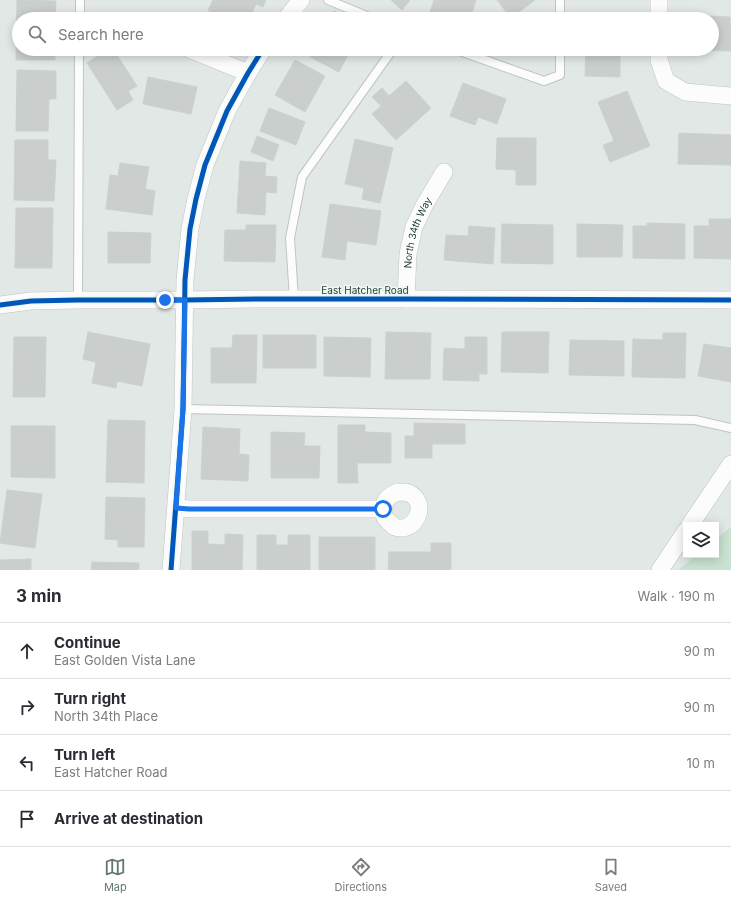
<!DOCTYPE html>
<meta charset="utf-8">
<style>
body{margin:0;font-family:Inter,sans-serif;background:#f2f2f3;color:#2b2b33}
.controls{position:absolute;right:12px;bottom:12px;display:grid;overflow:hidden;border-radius:0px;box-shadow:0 2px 10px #0003}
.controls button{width:36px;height:36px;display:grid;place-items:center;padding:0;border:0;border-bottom:1px solid #e1e1e2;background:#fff;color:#2b2b33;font:20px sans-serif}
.stop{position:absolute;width:12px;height:12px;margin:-9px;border:3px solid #1a73e8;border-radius:50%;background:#fff}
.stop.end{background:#1a73e8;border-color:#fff;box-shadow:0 1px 4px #0008}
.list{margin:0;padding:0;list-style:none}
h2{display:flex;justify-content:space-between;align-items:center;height:52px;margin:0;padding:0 16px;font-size:17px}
h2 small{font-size:13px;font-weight:400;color:#7c7c81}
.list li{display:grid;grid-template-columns:26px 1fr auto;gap:12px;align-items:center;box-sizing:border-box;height:56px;padding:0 16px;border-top:1px solid #e1e1e2}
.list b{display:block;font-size:15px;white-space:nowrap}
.list p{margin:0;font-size:13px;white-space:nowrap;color:#7c7c81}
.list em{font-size:13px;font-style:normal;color:#7c7c81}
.icon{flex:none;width:22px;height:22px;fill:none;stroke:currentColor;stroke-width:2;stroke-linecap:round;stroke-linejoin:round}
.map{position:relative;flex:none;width:731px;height:570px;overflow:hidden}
.search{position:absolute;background:#fff;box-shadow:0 2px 10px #0003;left:12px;right:12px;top:12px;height:44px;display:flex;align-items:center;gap:10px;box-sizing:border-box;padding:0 14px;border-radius:22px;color:#7c7c81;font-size:15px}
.sheet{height:276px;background:#fff}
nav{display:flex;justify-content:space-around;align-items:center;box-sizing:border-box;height:56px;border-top:1px solid #e1e1e2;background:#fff;font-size:11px;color:#7c7c81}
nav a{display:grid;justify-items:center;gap:2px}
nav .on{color:#637872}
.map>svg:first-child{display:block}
</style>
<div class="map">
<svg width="731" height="570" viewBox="0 0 731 570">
<rect width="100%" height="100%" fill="#e2e8e5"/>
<polygon fill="#cae2d1" points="731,527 731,570 678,570 697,555 716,555 716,539"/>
<g fill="#cacfcd" stroke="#cbd1ce">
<polygon points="17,0 56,1 55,19 19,19 19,49 55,49 55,60 16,60"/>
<polygon points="213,0 266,0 263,7 256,4 249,19 225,19 208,10"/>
<polygon points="391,0 410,0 402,10"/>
<polygon points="434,0 476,0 470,19 428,19"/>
<polygon points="497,0 535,0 511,18"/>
<polygon points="334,11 349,19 330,19"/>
<polygon points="586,14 621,15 621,19 586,19"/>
<polygon points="684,15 730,17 731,51 683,50 712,49 712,19 684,19"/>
<polygon points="108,49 113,49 137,86 128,91 133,100 117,110 87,63"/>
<polygon points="314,49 351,49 339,72 310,57"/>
<polygon points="586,49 620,49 620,77 585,76"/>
<polygon points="295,60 325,76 305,112 275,95"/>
<polygon points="17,70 56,71 56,99 49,99 48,131 16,131"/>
<polygon points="148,77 197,87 191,114 143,104"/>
<polygon points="406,81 431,108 396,140 372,114 381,106 372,97 382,88 389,96"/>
<polygon points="463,83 506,99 497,124 478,117 475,125 450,116"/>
<polygon points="627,91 650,146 610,162 603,145 614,141 598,102"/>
<polygon points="269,108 305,122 296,145 260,131"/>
<polygon points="679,133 731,135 731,165 678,164"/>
<polygon points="257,136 279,145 273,161 251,152"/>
<polygon points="497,138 536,138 536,185 516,185 516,170 496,169"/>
<polygon points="355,139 393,148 380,203 362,199 364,188 345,184"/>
<polygon points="15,140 48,140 48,160 56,160 54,201 14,200"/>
<polygon points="240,161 266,163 265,176 277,177 276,193 266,192 265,215 237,213"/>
<polygon points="120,163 149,167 145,189 155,191 152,215 106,209 110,175 118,176"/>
<polygon points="330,204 381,211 376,245 347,241 345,260 322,257"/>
<polygon points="16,208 53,208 52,268 15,268"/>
<polygon points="709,219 731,219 731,259 694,258 694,226 709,226"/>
<polygon points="647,223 685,224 685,259 633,258 633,226 647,226"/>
<polygon points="502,224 553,225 553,264 501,263"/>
<polygon points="577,224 623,225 622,257 577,257"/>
<polygon points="246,225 276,225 275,262 224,261 225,230 246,230"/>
<polygon points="469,226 495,228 493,264 444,260 446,235 468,236"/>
<polygon points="108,232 151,233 150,263 108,263"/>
<polygon points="88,332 150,344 142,386 117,381 116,388 92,383 96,362 83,359"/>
<polygon points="386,332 431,333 430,379 385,379"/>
<polygon points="502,332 549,332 548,373 501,372"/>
<polygon points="663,333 686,333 685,378 632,377 633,339 663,340"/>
<polygon points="233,335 257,335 256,383 211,383 211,348 232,348"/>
<rect x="263" y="335" width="53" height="33"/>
<polygon points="14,337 46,337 45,397 13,397"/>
<polygon points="324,337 371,338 370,377 324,376"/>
<polygon points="465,337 487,337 487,374 479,374 479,381 443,380 444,348 465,349"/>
<polygon points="570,340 624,341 624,376 569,375"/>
<polygon points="704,344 731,348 731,382 698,376"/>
<polygon points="108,420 145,421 144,483 106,482"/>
<polygon points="414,423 465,424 465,444 432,444 432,458 405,458 405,436 414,436"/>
<polygon points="338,425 365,425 365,432 391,433 391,463 357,463 358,483 338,483"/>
<polygon points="11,426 55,426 55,478 11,477"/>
<polygon points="203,427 240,429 239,454 249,455 248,481 201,479"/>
<polygon points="271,432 305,433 304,446 320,446 319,478 271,478"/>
<polygon points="7,490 42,494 35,548 0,543"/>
<polygon points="106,497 145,498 144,547 118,547 118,540 105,539"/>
<polygon points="192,531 208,531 208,544 225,545 225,534 243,535 242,570 192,570"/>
<polygon points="257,535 276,535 276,545 288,545 288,535 310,535 310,570 257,570"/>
<rect x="319" y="537" width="56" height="33"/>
<polygon points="431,543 451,543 451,570 388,570 389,552 431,552"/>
<polygon points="31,559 31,570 0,570 0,560"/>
<polygon points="92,562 139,563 139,570 91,570"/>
</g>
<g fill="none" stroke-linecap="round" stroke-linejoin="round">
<g stroke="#bfc5c2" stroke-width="10">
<g id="lane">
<polyline points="328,0 374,19"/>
<polyline points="80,19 80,0"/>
<polyline points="560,19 560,0"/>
<polyline points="454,49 544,81 560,75 560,49"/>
<polyline points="294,299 290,238 302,177 393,49"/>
<polyline points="78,300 79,49"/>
<polyline points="183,409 695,420 731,428"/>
</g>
</g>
<g stroke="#bfc5c2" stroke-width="18">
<g id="street">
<polyline points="286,19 301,0"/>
<polyline points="659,19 659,0"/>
<polyline points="189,49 248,73"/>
<polyline points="659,49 659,60 666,81 685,92 731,96"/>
<path id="s1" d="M406,299L408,254L414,227L425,204L444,172"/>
<polyline points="0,305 31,301 78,300 185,300 260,299 406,299 731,300"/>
<path d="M397,492C400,492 406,492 409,493C429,503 416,534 395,527C393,526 390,523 388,521C382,516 382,505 387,499C389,496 394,494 397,492Z"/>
<polyline points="176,508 189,509 383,509"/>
<polyline points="690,525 731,464"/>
<polyline points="171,570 183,409 185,280 190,229 196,199 205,165 227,111 248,73 263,49"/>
<polyline points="660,570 686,531"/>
</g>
</g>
<use href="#lane" stroke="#fbfcfb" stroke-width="8"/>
<use href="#street" stroke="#fbfcfb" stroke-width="17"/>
<g stroke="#f0f8f4" stroke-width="8">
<g id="cycleway">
<polyline points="0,305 31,301 78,300 185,300 260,299 406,299 731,300"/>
<polyline points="171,570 183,409 185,280 190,229 196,199 205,165 227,111 248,73 263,49"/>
</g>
</g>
<use href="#cycleway" stroke="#0057b8" stroke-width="5"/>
</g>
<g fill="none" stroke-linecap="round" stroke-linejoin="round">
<polyline stroke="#1a73e8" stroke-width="5" points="165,300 185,300 183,409 176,508 189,509 383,509"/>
</g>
<g text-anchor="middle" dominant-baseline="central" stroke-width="3" stroke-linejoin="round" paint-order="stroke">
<g font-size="10" fill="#1f3c34" stroke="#f0f8f4">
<text stroke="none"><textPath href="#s1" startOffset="68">North 34th Way</textPath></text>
<text x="365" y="290">East Hatcher Road</text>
</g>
</g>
</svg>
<div class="controls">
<button><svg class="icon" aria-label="layers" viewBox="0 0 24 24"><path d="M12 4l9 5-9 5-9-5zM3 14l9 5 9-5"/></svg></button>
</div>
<div class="stop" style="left:383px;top:509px"></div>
<div class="stop end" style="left:165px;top:300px"></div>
<div class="search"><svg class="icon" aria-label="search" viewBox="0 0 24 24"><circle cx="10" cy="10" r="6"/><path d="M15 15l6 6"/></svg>Search here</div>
</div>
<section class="sheet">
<h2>3 min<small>Walk · 190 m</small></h2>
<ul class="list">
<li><svg class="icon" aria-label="ahead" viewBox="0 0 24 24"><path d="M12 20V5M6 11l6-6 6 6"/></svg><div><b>Continue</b><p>East Golden Vista Lane</p></div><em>90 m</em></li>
<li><svg class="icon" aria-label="right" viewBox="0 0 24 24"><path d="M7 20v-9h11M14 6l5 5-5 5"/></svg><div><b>Turn right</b><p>North 34th Place</p></div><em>90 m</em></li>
<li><svg class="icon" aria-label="left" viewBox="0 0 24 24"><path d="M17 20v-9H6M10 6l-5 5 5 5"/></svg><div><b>Turn left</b><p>East Hatcher Road</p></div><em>10 m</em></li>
<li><svg class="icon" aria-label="arrive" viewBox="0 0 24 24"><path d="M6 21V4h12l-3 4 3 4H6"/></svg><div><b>Arrive at destination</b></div></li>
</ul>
</section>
<nav>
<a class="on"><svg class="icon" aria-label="map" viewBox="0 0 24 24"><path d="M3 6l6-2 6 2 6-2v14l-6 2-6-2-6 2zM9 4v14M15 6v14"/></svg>Map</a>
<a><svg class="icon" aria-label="directions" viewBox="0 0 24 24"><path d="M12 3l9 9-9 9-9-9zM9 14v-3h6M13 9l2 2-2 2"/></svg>Directions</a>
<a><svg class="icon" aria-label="saved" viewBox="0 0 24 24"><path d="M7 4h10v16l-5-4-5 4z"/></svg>Saved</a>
</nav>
